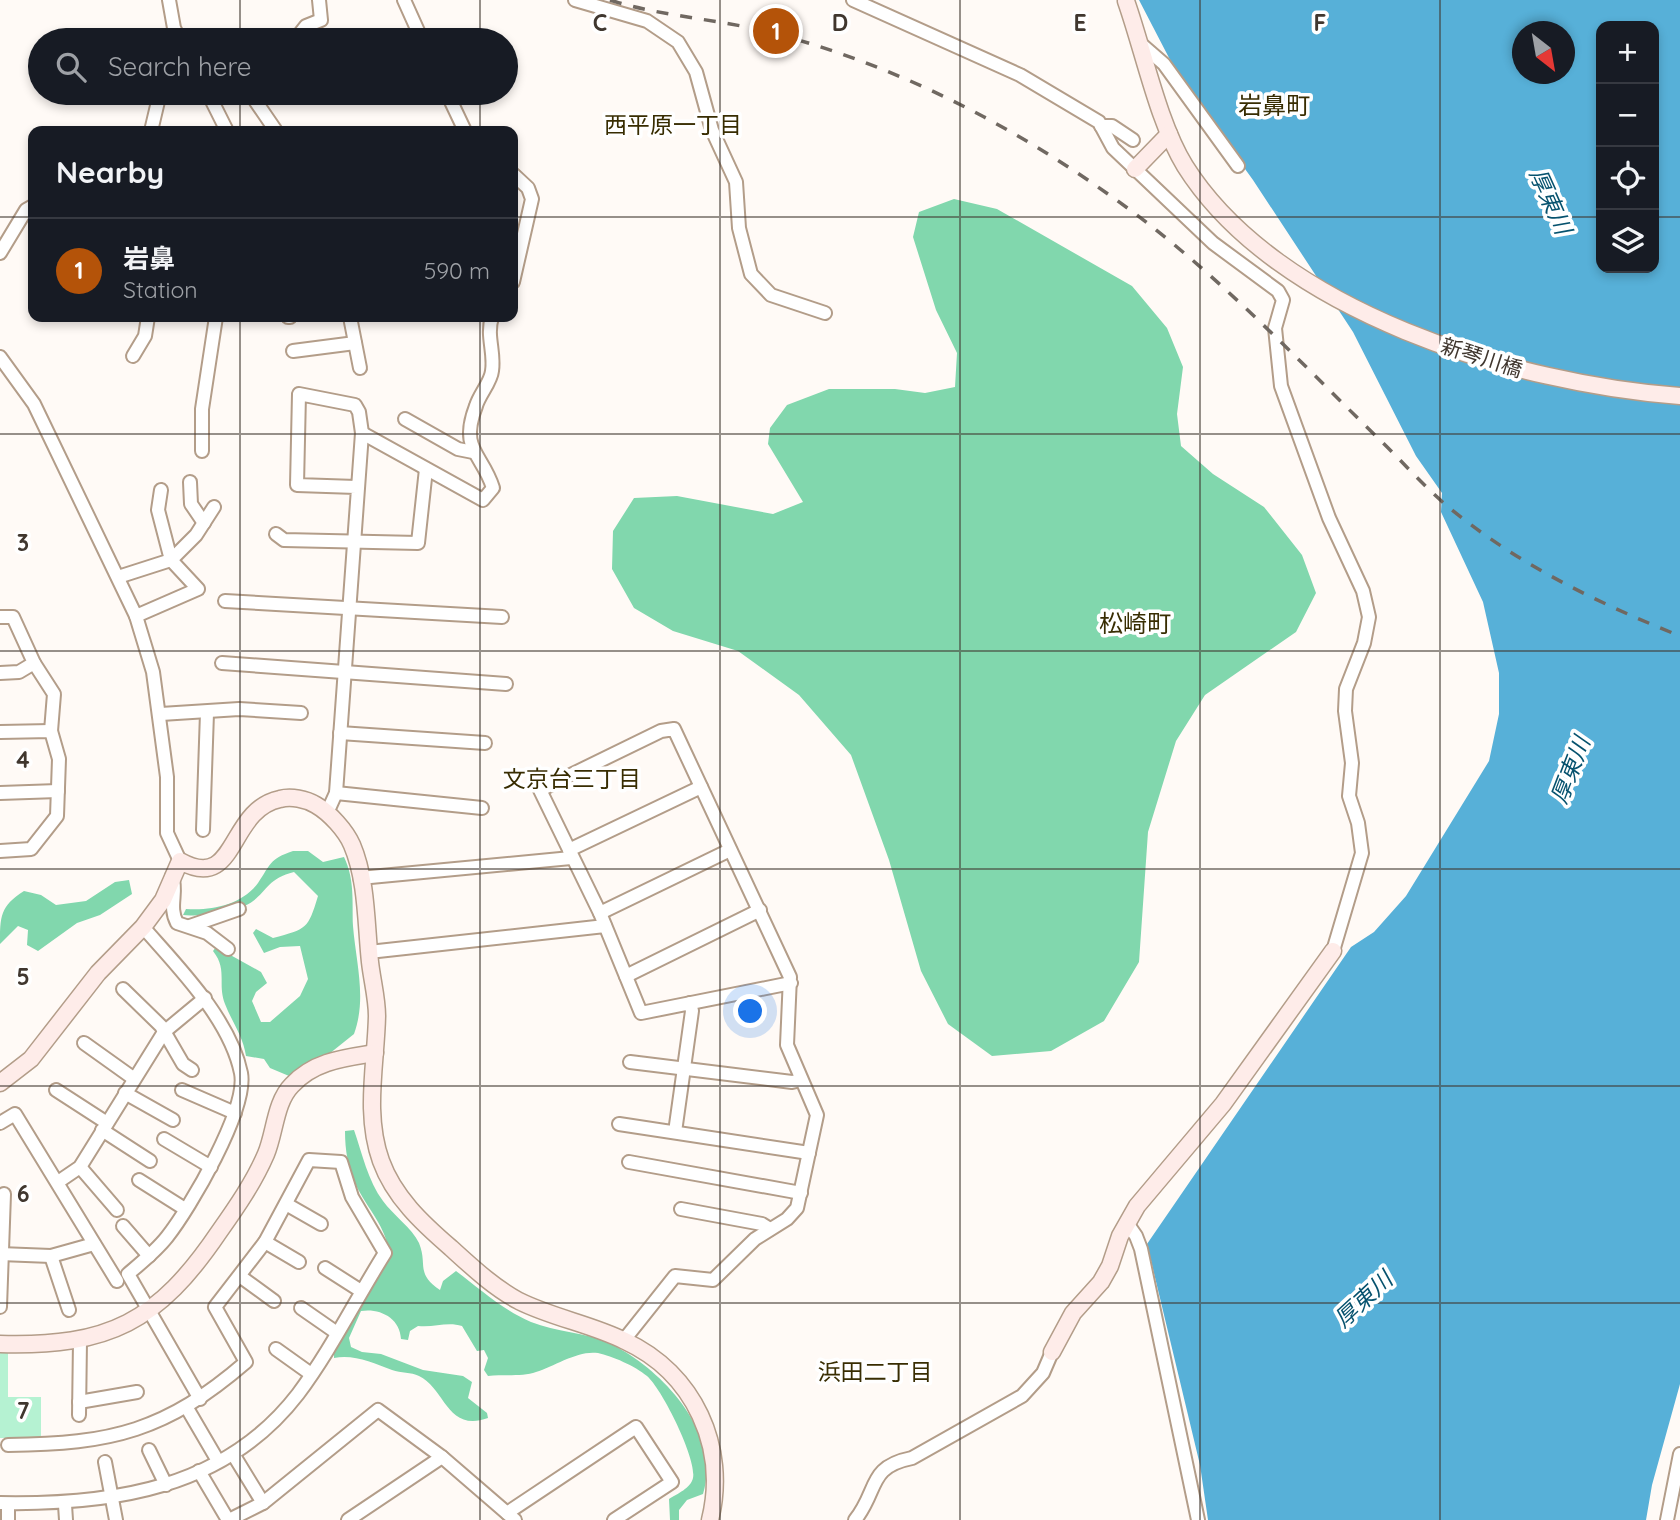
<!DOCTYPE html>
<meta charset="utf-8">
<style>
body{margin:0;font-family:Quicksand,"Noto Sans JP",sans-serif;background:#242831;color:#f1f3f6}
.controls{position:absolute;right:21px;top:21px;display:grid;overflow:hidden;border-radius:14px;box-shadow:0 4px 10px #0003}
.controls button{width:63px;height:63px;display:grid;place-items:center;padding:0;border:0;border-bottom:2px solid #363941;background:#171b24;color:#f1f3f6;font:35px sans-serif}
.compass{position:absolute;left:1512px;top:21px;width:63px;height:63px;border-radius:50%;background:#171b24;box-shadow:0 4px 10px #0003;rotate:149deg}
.you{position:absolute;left:751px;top:1012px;width:24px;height:24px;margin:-18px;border:5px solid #fff;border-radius:50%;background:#1a73e8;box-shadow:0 0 0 10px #1a73e833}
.badge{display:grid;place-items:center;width:46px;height:46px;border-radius:50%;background:#b45309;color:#fff;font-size:23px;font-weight:700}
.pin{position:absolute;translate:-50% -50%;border:4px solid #fff;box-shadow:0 2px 7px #0006}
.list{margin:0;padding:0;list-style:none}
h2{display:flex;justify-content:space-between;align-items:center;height:91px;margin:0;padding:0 28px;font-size:30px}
h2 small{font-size:23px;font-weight:400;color:#9ea1a6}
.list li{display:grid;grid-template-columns:46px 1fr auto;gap:21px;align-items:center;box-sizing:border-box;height:105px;padding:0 28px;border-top:2px solid #363941}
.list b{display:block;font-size:26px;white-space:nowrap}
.list p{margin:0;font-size:23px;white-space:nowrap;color:#9ea1a6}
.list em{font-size:23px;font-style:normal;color:#9ea1a6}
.icon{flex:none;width:38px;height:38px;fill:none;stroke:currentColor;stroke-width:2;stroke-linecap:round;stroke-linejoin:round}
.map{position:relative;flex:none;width:1680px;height:1520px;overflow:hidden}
.search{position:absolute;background:#171b24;box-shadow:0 4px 10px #0003;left:28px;top:28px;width:490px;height:77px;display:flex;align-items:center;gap:18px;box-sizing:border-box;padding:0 24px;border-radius:38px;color:#9ea1a6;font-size:26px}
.panel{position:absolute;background:#171b24;box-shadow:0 4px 10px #0003;left:28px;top:126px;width:490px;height:196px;border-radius:14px}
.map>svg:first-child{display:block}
</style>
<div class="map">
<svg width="1680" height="1520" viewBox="0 0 1680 1520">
<rect width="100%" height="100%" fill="#fffaf6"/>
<polygon fill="#b5f2d2" points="0,1352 8,1352 8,1397 41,1397 41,1438 0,1438"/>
<g fill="#81d7ad">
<polygon points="954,199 997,209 1132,286 1167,328 1183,367 1177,414 1181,446 1213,474 1264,507 1302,555 1316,593 1296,632 1205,695 1176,741 1148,832 1139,962 1104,1021 1051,1051 992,1056 948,1024 921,971 889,860 851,755 799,695 738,651 673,631 634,608 612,569 613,531 634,498 677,496 773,514 803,502 768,444 770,428 787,405 829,389 895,389 925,393 955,387 957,353 936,310 913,237 919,212"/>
<path d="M293,851H308L323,862L344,857C355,880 352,902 353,926C356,963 367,998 354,1034L329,1054L289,1076L270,1068L264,1059L246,1056C243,1036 232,1022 225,1004C217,983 228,970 213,951L216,947L261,972L267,983L256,992L252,1001L261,1022H270L300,996L308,979L300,946L280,947L264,953L253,933L256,929L273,938C307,929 308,929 318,896L294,872C264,879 266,897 244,906C230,912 197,917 183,915L186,909C211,911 242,905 258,883C271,864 269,859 293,851Z"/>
<path d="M129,880L132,894L100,915L77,923L38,951L27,945L28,930L18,926L0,944C0,917 0,906 24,891L41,895L56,905L86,901L115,882Z"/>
<path d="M354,1130C362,1153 368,1181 383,1201C393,1215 412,1228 419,1243C428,1265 415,1273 440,1290L443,1281L456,1271C480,1289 503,1310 531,1322C556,1332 585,1332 609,1343C661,1368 722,1432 703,1494L687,1500L679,1510V1520H670L669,1499C677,1494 691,1488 693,1478C697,1459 662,1389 647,1376C635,1366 612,1356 598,1353C578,1350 555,1366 536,1372C523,1377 503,1374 488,1376L484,1370L488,1358L484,1350L477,1351L462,1326C447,1321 434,1328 418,1326L410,1331L408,1340L401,1339C400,1318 380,1308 361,1311L349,1338L351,1347L362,1352L381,1354L423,1370L463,1376L472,1382L468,1398L487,1413L488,1418C447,1433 445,1388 419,1376C411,1372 401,1373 392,1370C373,1363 354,1354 334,1358V1346L388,1259C392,1233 367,1209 356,1185C348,1167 345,1151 345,1131Z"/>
</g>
<path fill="#57b0d8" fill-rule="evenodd" d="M1139,0H1680V1384L1652,1485L1646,1520H1208L1200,1465L1147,1244L1351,947L1374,932L1406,896L1489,761L1499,714V673L1483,602L1441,512L1442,493L1416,456L1353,332L1253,180L1180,79ZM1601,26H1654V268H1601ZM1522,32H1564V74H1522Z"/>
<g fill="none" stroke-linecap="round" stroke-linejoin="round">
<g stroke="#b39d89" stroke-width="16">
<g id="street">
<polyline points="169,0 174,28 180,40"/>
<polyline points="404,0 422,40"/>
<polyline points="575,0 647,21 678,42 696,72 712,130 736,182 739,228 751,274 771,295 825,313"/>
<polyline points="853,0 1020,75 1099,122 1113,148 1213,243 1278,291 1283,300 1275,328 1281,386 1329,518 1363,591 1369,617 1364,643 1346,689 1345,711 1352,763 1349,796 1358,823 1362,853 1333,951"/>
<polyline points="295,40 306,26 321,20 319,0"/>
<polyline points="1141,44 1164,64 1238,166"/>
<polyline points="208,93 227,131"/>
<polyline points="250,93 276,131"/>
<polyline points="447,93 465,131"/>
<polyline points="1101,126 1112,126 1133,140"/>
<polyline points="151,131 160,93"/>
<polyline points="513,174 528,188 532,199 513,282"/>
<polyline points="0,253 26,210 33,206"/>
<polyline points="288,317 290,317"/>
<polyline points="350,317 360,368"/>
<polyline points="293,351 355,343"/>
<polyline points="133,356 145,336 148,317"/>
<polyline points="0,357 34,404 136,616 153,672 167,777 167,833 180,861"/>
<polyline points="405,419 458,449 473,452"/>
<path d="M362,433L483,500L493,488C482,453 459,450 476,406C479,395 491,382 492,371C495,352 486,336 492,317"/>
<polyline points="202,451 202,409 216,317"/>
<polyline points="190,482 191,504 204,523"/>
<polyline points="276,534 284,540 418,543 426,469"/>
<polyline points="118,577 171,560 158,510 161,490"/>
<polyline points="225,601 502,617"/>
<polyline points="136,616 198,589 171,560 196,535 214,507"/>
<polyline points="0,617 13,617 34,663 19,672 0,673"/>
<polyline points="34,663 54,694 51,731"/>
<polyline points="222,663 506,684"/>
<polyline points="161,714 239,709 301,713"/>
<polyline points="0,732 51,731 59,759 57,816 31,849 0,851"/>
<polyline points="340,733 485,743"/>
<polyline points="0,793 58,791"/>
<polyline points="336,793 482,808"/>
<polyline points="327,813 336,793 362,433 359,412 355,405 299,394 297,485 356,487"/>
<polyline points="203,830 207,713"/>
<polyline points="569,850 701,787"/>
<path d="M172,876C178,893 168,906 177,923L207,933L228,949"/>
<polyline points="360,878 571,858"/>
<polyline points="600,913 730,850"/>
<polyline points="190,926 239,909"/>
<path d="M143,927C178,967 230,1019 241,1073C248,1109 190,1208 167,1237C156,1251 141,1263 128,1274L200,1399"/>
<polyline points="369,952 605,926"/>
<polyline points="626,976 760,910"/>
<polyline points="123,989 161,1026 183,1064 192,1070"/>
<polyline points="84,1043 133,1078"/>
<polyline points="630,1062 792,1082 801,1080"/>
<polyline points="56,1090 107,1123"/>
<polyline points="182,1090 235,1113"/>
<polyline points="125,1093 173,1120"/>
<polyline points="0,1123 15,1114 117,1281"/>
<polyline points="619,1124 809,1153"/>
<polyline points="102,1130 150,1161"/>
<polyline points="675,1132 692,1011 690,1003"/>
<polyline points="164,1139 211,1167"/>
<polyline points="629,1162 801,1193"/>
<polyline points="80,1167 117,1210"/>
<polyline points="139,1180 185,1209"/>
<polyline points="58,1182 80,1167 164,1032 205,998"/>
<polyline points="286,1204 321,1224"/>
<polyline points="681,1209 762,1224 770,1229"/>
<polyline points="1127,1223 1136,1236 1141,1249 1198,1520"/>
<polyline points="123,1226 149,1256"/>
<polyline points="265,1242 299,1262"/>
<polyline points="0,1254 51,1256 94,1244"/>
<polyline points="51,1256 69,1310"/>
<polyline points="325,1268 361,1291"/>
<polyline points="241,1277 274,1301"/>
<polyline points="0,1307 4,1194"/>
<polyline points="301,1308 337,1333"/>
<polyline points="624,1340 675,1276 713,1280 755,1239 787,1219 797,1208 817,1115 787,1045 790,977 674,729 661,731 540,790 600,913 641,1013 791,983"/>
<polyline points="276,1349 311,1374"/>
<polyline points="79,1402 137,1392"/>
<polyline points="187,1408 218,1461"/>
<polyline points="79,1415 80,1341"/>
<polyline points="149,1450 166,1485"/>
<polyline points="233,1454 263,1503"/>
<polyline points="105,1462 116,1520"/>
<polyline points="199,1471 228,1520"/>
<path d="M0,1503C112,1505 225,1489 298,1394C331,1350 356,1299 385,1253L352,1197L341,1162L309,1160L265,1242L215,1307L246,1362C166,1431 112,1444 8,1445"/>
<polyline points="8,1504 8,1520"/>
<polyline points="65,1505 66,1520"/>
<polyline points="507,1513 636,1427 672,1482 614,1520"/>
<polyline points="229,1520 263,1503 378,1410 442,1457 515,1520"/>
<polyline points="348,1520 442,1457"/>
<path d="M855,1520C879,1490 867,1467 912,1458L1022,1396L1043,1373L1052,1352"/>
<polyline points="1667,1520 1680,1454"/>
</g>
</g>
<g stroke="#b39d89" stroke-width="19">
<g id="secondary">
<path d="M1126,1C1144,52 1158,122 1185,166C1277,312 1516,384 1680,396"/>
<polyline points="1135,169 1169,134"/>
<path d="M0,1083L31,1059L98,973L143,927L163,900L180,861C238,893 227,810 280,799C291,796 306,799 316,805C330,813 346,831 352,845C367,880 366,925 370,962C372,980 377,998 377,1016C376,1064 364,1114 381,1161C394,1197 422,1223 451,1248C472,1267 493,1287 519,1301C553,1318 591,1324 625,1341C694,1373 728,1447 710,1520"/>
<path d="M0,1344C109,1347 158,1322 219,1232C236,1208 254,1182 266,1154C275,1133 275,1102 292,1085C314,1061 344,1058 375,1053"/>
<polyline points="1052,1352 1073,1313 1101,1282 1110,1266 1120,1236 1137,1206 1223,1104 1333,951"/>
</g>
</g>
<use href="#street" stroke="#fff" stroke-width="12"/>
<use href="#secondary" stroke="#feece9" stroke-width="16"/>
<path stroke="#706861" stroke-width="3.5" stroke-dasharray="12 12" stroke-linecap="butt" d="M610,0C663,17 719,19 773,33C896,65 1012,125 1115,199C1212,268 1294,356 1379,439C1403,462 1426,489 1452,510C1521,566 1598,603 1680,636"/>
</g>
<path fill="none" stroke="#40372f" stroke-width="2" stroke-opacity="0.55" d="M240,0V40M480,0V40M720,0V1520M960,0V1520M1200,0V1520M1440,0V1520M240,93V131M480,93V131M0,217H33M513,217H1601M1654,217H1680M240,317V1520M480,317V1520M0,434H1680M0,651H1680M0,869H1680M0,1086H1680M0,1303H1680"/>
<g text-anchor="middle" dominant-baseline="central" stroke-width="7" stroke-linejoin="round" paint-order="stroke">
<g font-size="21" fill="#40372f" stroke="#fff">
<text transform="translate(1482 357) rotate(18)">新琴川橋</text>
</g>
<g font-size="23" fill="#382d02" stroke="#fff">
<text x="673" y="124">西平原一丁目</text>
<text x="572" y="778">文京台三丁目</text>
<text x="875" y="1371">浜田二丁目</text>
</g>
<g font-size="23" font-style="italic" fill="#06526e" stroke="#fff">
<text transform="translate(1551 201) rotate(66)">厚東川</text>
<text transform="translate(1570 770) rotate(-69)">厚東川</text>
<text transform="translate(1363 1299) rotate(-43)">厚東川</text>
</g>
<g font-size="24" fill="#382d02" stroke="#fff">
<text x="1274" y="105">岩鼻町</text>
<text x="1135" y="623">松崎町</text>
</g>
</g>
<g font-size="23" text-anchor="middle" font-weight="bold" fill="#40372f" stroke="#fff" stroke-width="7" stroke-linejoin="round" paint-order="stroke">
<text x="600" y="31">C</text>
<text x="840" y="31">D</text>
<text x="1080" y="31">E</text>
<text x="1320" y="31">F</text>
<text x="23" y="551">3</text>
<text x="23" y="768">4</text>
<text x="23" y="985">5</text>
<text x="23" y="1202">6</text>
<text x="23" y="1419">7</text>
</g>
</svg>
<div class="controls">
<button>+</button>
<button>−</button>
<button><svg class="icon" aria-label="locate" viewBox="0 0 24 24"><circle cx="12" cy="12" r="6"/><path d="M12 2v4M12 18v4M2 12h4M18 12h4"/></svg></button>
<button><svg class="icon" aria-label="layers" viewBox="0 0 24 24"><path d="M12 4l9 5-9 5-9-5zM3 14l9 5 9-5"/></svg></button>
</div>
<svg class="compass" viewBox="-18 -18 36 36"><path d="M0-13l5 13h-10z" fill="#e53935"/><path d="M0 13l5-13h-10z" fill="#9ea1a6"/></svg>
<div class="you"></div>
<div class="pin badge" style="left:776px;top:31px">1</div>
<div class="search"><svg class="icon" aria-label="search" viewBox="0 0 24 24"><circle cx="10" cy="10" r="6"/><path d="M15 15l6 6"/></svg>Search here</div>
<section class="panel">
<h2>Nearby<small></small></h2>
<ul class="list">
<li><span class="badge">1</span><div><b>岩鼻</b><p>Station</p></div><em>590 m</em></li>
</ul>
</section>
</div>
